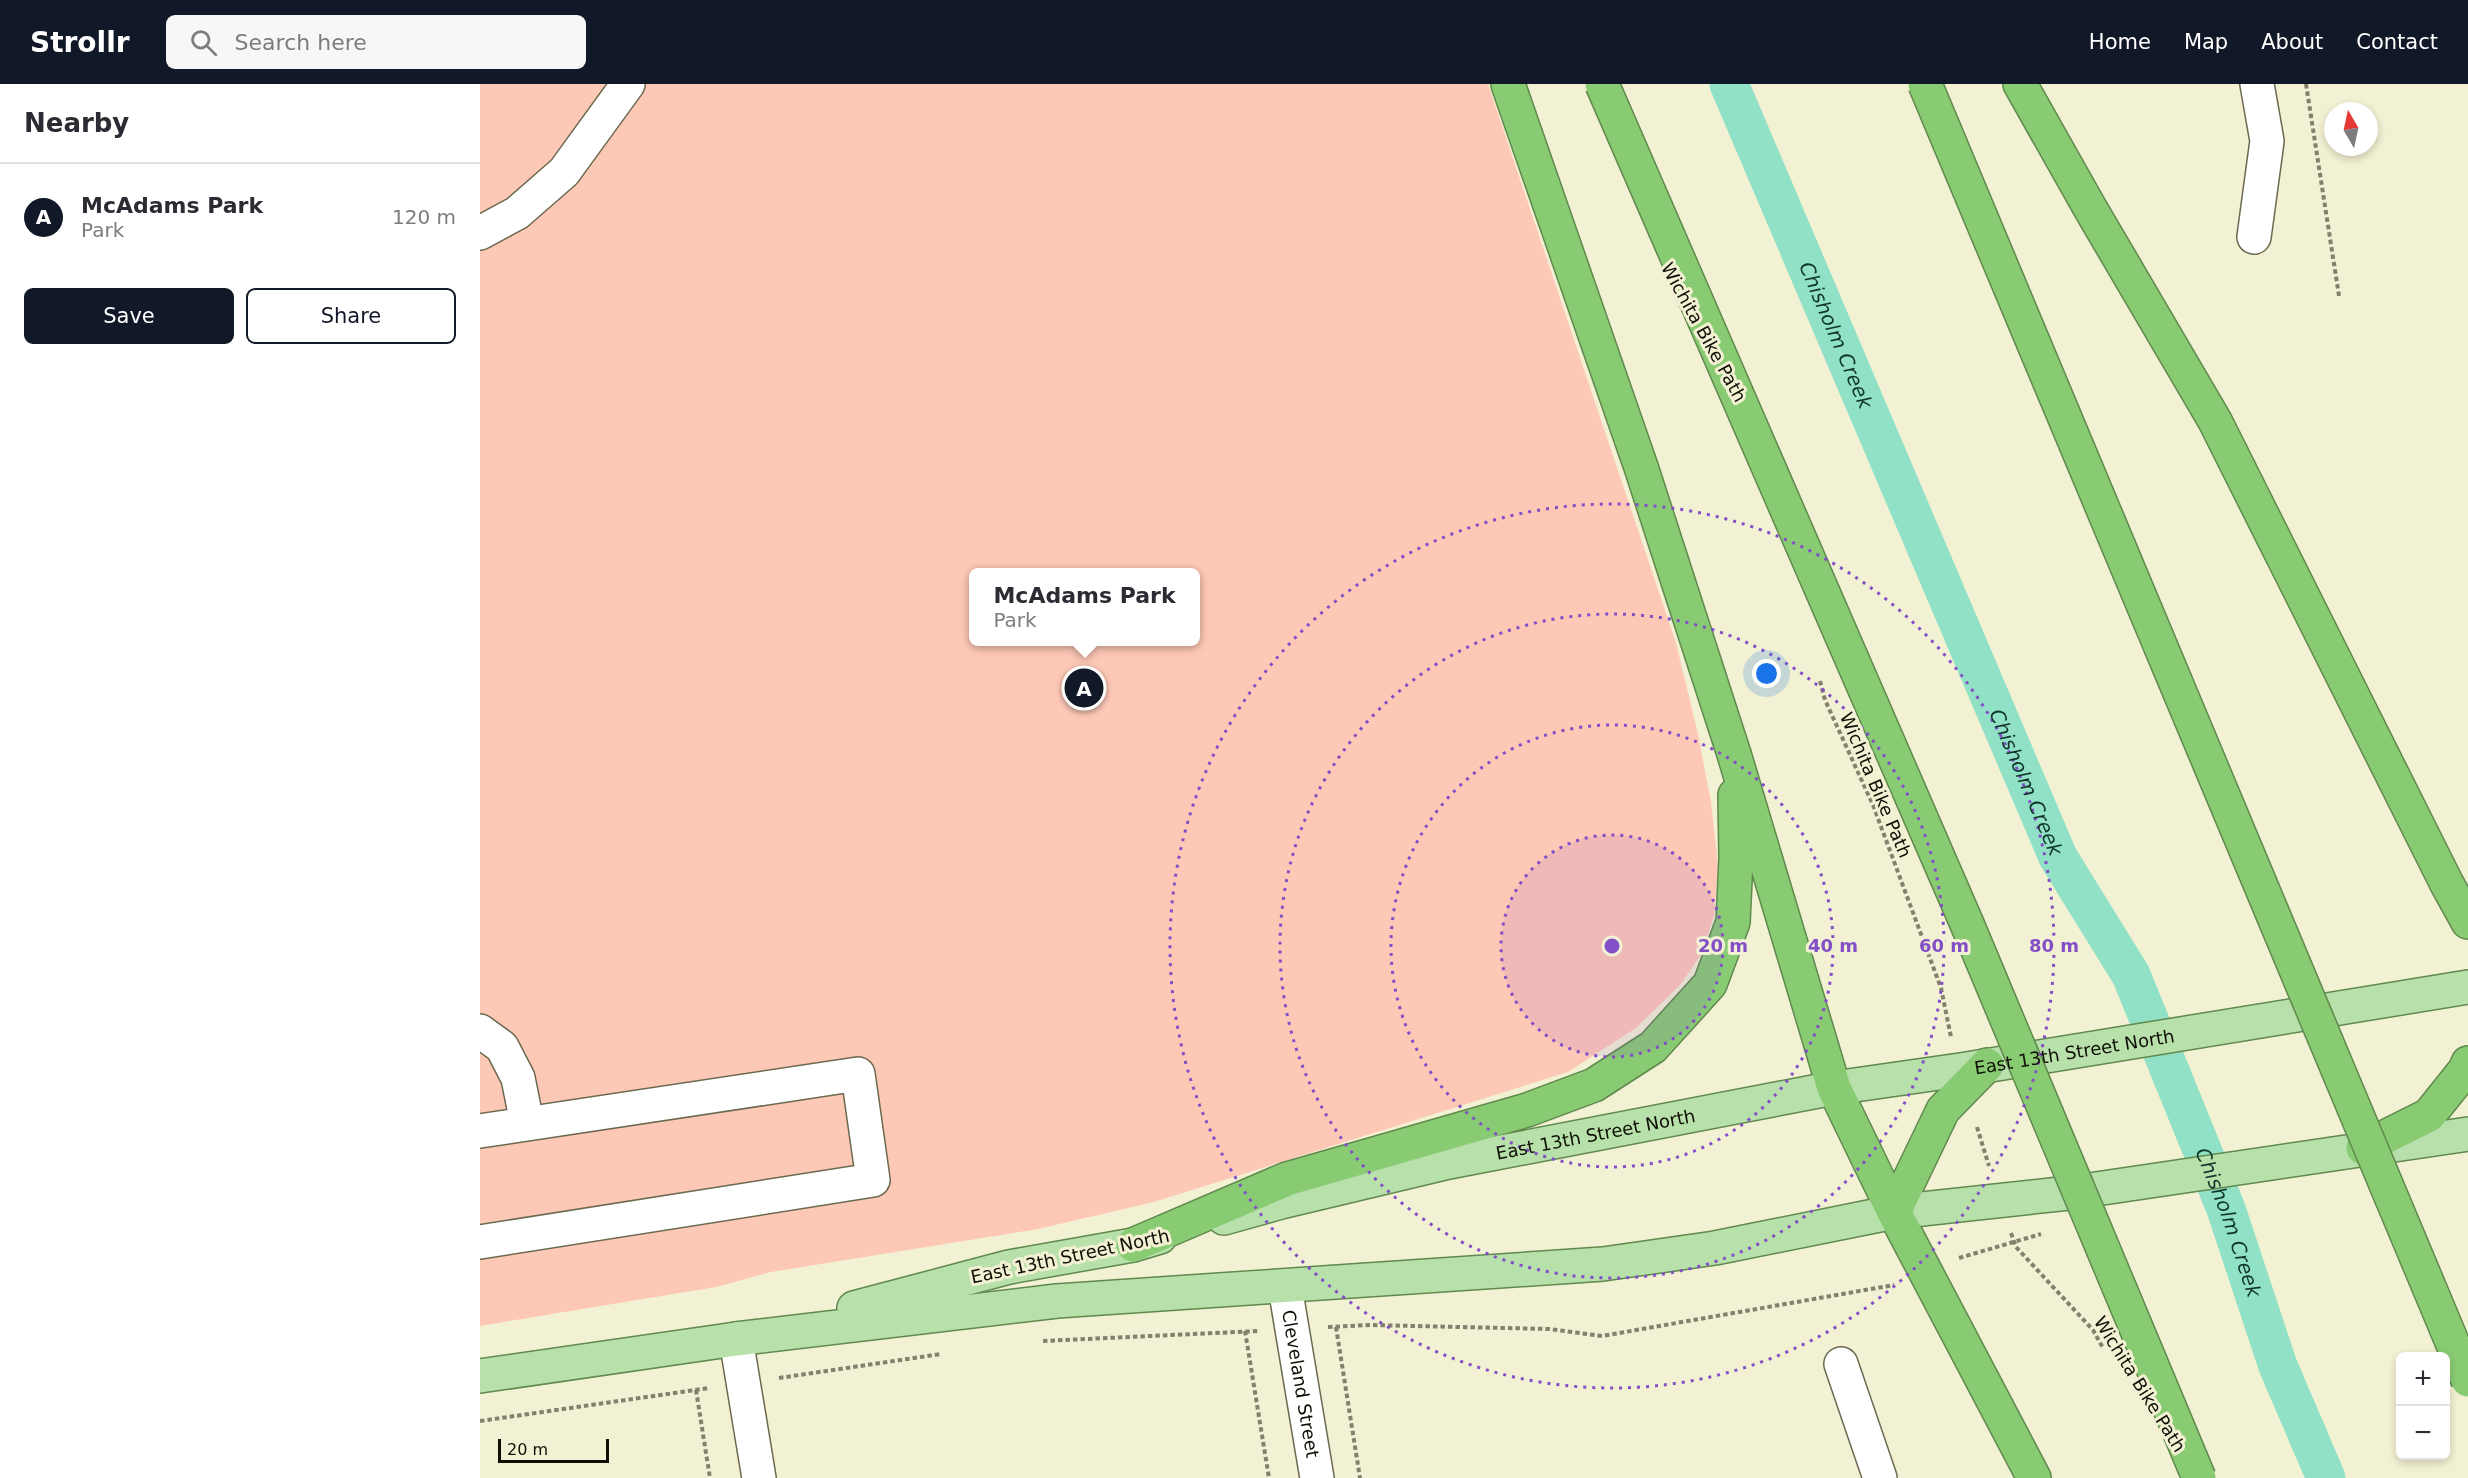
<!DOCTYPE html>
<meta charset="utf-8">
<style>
body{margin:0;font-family:"DejaVu Sans",sans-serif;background:#f7f7f7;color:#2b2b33}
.controls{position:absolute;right:18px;bottom:18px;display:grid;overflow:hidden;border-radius:9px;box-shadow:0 3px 9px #0003}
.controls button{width:54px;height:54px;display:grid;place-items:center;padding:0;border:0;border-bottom:2px solid #e1e1e2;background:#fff;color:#2b2b33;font:30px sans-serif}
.compass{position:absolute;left:1844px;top:18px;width:54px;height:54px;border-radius:50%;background:#fff;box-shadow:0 3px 9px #0003;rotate:351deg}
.scale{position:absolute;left:18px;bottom:15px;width:111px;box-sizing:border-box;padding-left:6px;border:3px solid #100f06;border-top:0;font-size:16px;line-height:21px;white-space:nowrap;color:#100f06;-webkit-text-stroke:4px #f3f1d3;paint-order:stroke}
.you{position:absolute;left:1287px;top:590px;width:21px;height:21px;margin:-15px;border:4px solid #fff;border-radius:50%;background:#1a73e8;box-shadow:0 0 0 9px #1a73e833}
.badge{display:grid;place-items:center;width:39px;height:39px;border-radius:50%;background:#111827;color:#fff;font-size:20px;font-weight:700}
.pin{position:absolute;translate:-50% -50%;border:3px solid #fff;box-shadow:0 2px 6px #0006}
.popup{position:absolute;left:489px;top:484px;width:231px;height:78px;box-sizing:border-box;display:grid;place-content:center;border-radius:9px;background:#fff;filter:drop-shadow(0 2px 4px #0005);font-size:20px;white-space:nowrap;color:#7c7c81}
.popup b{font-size:22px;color:#2b2b33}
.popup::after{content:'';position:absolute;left:50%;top:100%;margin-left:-12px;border:12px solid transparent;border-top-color:#fff}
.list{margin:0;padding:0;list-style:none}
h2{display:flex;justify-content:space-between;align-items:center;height:78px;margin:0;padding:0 24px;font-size:26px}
h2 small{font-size:20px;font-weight:400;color:#7c7c81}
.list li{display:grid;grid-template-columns:39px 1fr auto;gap:18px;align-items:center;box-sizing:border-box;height:108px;padding:0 24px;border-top:2px solid #e1e1e2}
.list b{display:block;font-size:22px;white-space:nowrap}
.list p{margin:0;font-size:20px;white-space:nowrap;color:#7c7c81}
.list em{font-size:20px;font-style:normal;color:#7c7c81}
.actions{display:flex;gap:12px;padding:18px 24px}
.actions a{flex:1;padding:14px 0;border:2px solid #111827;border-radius:9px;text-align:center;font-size:21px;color:#111827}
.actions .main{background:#111827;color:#fff}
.icon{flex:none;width:33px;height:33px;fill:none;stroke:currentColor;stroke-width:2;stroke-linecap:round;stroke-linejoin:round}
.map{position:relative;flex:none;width:1988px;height:1394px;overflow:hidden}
header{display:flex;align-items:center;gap:36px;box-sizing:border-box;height:84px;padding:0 30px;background:#111827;color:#fff}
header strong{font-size:28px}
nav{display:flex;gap:33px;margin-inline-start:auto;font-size:21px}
.search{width:420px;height:54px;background:#f7f7f7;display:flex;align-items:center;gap:15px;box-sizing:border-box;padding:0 21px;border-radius:9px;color:#7c7c81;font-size:22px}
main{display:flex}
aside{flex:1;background:#fff}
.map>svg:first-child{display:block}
</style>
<header>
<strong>Strollr</strong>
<div class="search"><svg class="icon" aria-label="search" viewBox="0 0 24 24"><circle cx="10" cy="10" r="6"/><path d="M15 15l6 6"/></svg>Search here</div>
<nav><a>Home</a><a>Map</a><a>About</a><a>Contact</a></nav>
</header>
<main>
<aside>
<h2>Nearby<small></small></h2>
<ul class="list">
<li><span class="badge">A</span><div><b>McAdams Park</b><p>Park</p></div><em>120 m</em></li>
</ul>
<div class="actions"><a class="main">Save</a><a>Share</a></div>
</aside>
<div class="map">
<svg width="1988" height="1394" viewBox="0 0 1988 1394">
<rect width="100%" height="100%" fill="#f3f1d3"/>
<path fill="#fec8b6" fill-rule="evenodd" d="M0,0H1008L1196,559L1218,650L1231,718L1238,782L1234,831L1222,869L1201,900L1156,944L1088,988L674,1118L558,1145L291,1188L236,1203L0,1242ZM493,488H715V558H493Z"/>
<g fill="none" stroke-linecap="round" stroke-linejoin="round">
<path stroke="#90e1c6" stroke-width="39" id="s1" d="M1249,0L1578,773L1651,891L1746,1125L1798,1282L1846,1394"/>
<g stroke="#6b6a50" stroke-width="36">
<g id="minor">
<polyline points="0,149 37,129 84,88 148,0"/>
<polyline points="1774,153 1787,57 1777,0"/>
<polyline points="0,947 22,963 38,994 47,1039"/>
<polyline points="0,1047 378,990 393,1096 0,1158"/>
<path id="s2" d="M805,1203L837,1394"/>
<polyline points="256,1255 279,1394"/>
<polyline points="1361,1280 1400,1394"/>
</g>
</g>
<g stroke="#5f894d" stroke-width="36">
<g id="major">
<path id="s3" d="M744,1134L801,1118L969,1078L1354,1004L1480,986L1988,903"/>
<polyline points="374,1224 529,1183 653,1161 680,1153"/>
<polyline points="0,1292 256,1255 577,1217 1123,1180 1235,1164 1414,1128 1589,1109 1988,1050"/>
</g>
</g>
<g stroke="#5f894d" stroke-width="36">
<g id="highway">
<polyline points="1028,0 1161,383 1254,670 1354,1004 1414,1128 1554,1394"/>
<polyline points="1540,0 1610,124 1735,337 1967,800 1988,838"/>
<polyline points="1883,1064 1949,1031 1985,986 1988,979"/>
<polyline points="1414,1128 1463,1026 1507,981"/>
<polyline points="653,1161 807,1095 1047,1026 1114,1001 1173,963 1230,900 1253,838 1256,775 1255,711"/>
</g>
</g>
<g stroke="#83816e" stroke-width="4" stroke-dasharray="4.5 3" stroke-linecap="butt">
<polyline points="1826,0 1859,212"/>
<polyline points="1340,597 1345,616 1393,721 1461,904 1471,953"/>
<polyline points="1497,1043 1509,1082"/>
<polyline points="1531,1149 1536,1163 1613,1246 1623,1264"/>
<polyline points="1479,1174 1561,1150"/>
<polyline points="848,1243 890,1241 1069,1245 1122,1252 1414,1201"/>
<polyline points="856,1243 880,1394"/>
<polyline points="765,1247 789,1394"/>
<polyline points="563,1257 778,1247"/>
<polyline points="299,1294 461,1270"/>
<polyline points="216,1306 230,1394"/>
<polyline points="0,1337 229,1304"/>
</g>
<use href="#minor" stroke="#fff" stroke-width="33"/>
<use href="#major" stroke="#b8e0ab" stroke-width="33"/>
<use href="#highway" stroke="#89cb73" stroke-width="33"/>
<g stroke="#5f894d" stroke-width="36" stroke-linecap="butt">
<g id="highway-bridge">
<polyline points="1122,0 1487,840 1719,1394"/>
<polyline points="1445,0 1988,1296"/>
</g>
</g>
<use href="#highway-bridge" stroke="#89cb73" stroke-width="33"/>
</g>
<circle cx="1132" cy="862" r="111" fill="#834fc7" fill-opacity=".12"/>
<g fill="none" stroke="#834fc7" stroke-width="3" stroke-dasharray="3 6">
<circle cx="1132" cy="862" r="111"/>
<circle cx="1132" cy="862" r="221"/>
<circle cx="1132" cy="862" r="332"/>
<circle cx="1132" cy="862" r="442"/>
</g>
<g text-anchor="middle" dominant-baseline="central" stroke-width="6" stroke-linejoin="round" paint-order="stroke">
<g font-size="18" fill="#100f06" stroke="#f3f1d3">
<text transform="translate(1224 248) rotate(61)">Wichita Bike Path</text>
<text transform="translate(1396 701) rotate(67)">Wichita Bike Path</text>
<text stroke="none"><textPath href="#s3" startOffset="867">East 13th Street North</textPath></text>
<text stroke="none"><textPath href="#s3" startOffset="381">East 13th Street North</textPath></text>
<text transform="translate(590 1172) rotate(-12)">East 13th Street North</text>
<text stroke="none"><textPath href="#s2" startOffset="98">Cleveland Street</textPath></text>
<text transform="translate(1660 1300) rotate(58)">Wichita Bike Path</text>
</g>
<g font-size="20" font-style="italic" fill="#10362b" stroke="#f3f1d3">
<text stroke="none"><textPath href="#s1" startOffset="273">Chisholm Creek</textPath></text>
<text stroke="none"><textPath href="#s1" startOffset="759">Chisholm Creek</textPath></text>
<text stroke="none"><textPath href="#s1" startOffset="1245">Chisholm Creek</textPath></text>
</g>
</g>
<circle cx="1132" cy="862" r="9" fill="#834fc7" stroke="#f3f1d3" stroke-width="3"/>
<g font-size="18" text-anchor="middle" font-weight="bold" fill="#834fc7" stroke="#f3f1d3" stroke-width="6" stroke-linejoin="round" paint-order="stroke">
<text x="1243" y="868">20 m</text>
<text x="1353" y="868">40 m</text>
<text x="1464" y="868">60 m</text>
<text x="1574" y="868">80 m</text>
</g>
</svg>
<div class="controls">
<button>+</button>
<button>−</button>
</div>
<svg class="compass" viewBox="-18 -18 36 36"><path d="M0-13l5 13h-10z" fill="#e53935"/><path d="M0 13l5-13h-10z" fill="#7c7c81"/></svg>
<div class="scale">20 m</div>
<div class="you"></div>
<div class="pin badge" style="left:604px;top:604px">A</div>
<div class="popup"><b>McAdams Park</b>Park</div>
</div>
</main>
